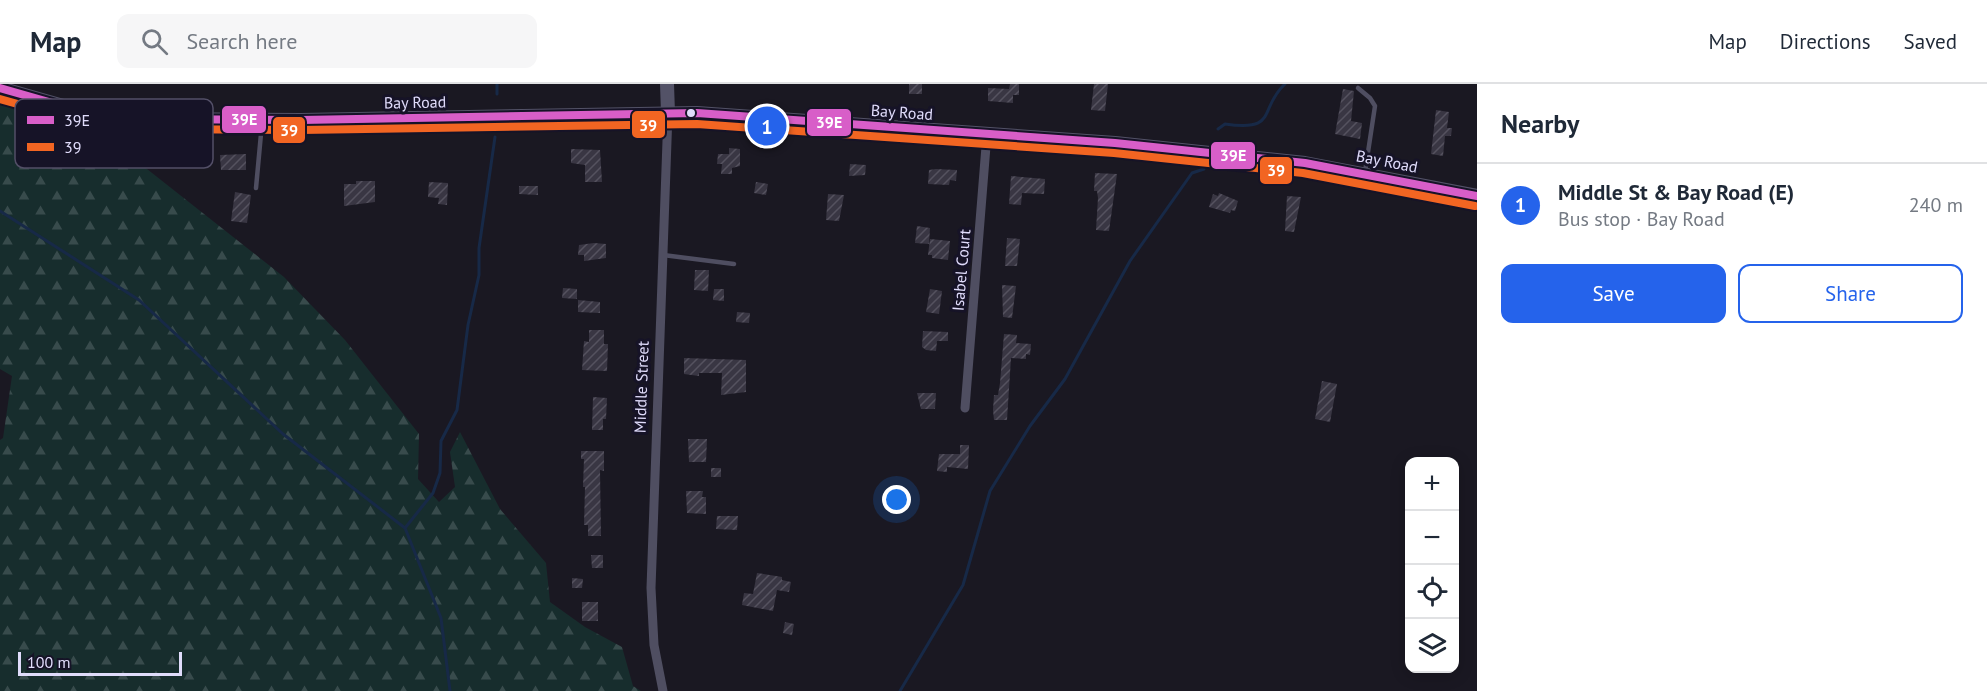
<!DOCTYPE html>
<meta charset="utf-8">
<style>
body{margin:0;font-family:"PT Sans",sans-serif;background:#f6f6f7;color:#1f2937}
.controls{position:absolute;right:18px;bottom:18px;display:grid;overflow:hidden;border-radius:12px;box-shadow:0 3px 15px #0003}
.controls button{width:54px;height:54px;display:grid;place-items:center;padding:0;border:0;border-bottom:2px solid #e0e1e3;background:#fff;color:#1f2937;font:30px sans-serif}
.scale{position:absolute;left:18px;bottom:15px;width:164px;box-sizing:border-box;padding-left:6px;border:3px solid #e0dcfb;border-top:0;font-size:16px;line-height:21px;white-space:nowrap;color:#e0dcfb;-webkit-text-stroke:4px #161327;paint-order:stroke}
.you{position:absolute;left:897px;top:416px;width:21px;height:21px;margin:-15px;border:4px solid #fff;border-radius:50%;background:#1a73e8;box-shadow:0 0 0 9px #1a73e833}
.badge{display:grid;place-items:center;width:39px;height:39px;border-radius:50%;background:#2563eb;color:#fff;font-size:20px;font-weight:700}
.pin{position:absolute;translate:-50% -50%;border:3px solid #fff;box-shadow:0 2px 6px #0006}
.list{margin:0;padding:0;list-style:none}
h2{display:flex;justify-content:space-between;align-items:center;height:78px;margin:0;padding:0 24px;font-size:26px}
h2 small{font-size:20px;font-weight:400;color:#747a83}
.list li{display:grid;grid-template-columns:39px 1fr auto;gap:18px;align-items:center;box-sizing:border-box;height:84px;padding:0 24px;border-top:2px solid #e0e1e3}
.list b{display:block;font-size:22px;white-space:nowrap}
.list p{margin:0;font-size:20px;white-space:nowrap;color:#747a83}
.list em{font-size:20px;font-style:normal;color:#747a83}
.actions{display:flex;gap:12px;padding:18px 24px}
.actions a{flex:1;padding:14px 0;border:2px solid #2563eb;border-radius:12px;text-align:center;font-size:21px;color:#2563eb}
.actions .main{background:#2563eb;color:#fff}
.icon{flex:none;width:33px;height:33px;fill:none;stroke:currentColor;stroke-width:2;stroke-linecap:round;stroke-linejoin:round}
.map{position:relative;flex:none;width:1477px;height:607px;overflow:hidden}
header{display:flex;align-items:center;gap:36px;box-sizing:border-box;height:84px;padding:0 30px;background:#fff;border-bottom:2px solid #e0e1e3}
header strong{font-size:28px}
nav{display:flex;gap:33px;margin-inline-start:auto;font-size:21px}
.search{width:420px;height:54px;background:#f6f6f7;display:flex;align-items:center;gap:15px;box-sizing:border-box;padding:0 21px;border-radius:12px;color:#747a83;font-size:22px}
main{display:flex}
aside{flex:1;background:#fff}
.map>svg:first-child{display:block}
</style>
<header>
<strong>Map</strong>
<div class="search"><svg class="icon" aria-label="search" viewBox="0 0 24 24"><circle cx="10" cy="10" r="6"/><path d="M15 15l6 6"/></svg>Search here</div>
<nav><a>Map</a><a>Directions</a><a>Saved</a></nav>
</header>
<main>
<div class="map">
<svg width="1477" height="607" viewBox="0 0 1477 607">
<defs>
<pattern id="forest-firs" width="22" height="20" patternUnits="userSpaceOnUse" patternTransform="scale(1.5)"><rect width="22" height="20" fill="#172d2d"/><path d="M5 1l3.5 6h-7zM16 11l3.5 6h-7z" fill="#384b4c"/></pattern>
<pattern id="building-hatch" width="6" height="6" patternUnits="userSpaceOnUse" patternTransform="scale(1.5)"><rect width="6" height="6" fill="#393643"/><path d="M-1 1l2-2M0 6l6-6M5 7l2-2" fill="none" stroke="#55525f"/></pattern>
</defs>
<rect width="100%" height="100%" fill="#1a1822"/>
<polygon fill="url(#forest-firs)" points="0,20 77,43 147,85 284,193 345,256 419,350 418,395 439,418 455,403 450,368 460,348 500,425 546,479 550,518 585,543 622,563 633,602 641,607 0,607 0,356 3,354 12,292 0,285"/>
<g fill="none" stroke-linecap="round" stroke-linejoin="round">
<g stroke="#172947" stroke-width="3">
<polyline points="497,10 497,0"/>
<path d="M1218,45L1225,40C1279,48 1258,25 1285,0"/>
<polyline points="0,127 139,216 283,350 405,444 441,534 450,607"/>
<polyline points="405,444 433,409 440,389 441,357 457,326 468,241 479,191 479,164 495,53"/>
<polyline points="900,607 963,501 990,407 1030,342 1065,295 1130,177 1192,89 1204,85"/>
</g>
</g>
<g fill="url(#building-hatch)">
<rect x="909" y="0" width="13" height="10"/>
<polygon points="1010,0 1019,0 1019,11 1013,11 1013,19 988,17 988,4 1009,5"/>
<polygon points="1094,0 1108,0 1105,27 1091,26"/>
<polygon points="1343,5 1354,7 1351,37 1362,39 1360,55 1335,50"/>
<polygon points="1436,26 1449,28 1447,44 1452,44 1451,52 1445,52 1443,72 1431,70"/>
<polygon points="729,64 740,65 740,82 732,84 732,90 721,90 722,80 717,80 718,70 729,70"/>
<polygon points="571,65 600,66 602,98 585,98 585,81 571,79"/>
<polygon points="246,70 246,86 221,86 220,71"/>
<polygon points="850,80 866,81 865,91 849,92"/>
<polygon points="936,85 957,86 956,97 950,96 949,101 928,100 929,86"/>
<polygon points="1095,89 1117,90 1109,147 1096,146 1098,114 1097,107 1094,107"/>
<polygon points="1011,92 1045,95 1044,110 1022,109 1021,121 1009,120"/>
<polygon points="356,97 375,97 375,118 344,122 344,100 356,100"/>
<polygon points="429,98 448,99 447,121 438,120 439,114 428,113"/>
<polygon points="756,98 768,100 766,111 754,109"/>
<polygon points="519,102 538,102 538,111 519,110"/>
<polygon points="235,108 251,111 247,139 231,137"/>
<polygon points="1219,109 1238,117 1235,127 1231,126 1230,129 1209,123 1213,110 1218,112"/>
<polygon points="828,110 844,111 839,137 826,136"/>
<polygon points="1287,112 1301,113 1294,148 1285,147"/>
<polygon points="917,142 930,144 929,160 915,159"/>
<polygon points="1007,154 1020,155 1017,182 1005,182"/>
<polygon points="930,155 950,157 948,176 932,174 932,171 928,171"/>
<polygon points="594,159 606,160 606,174 584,177 584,171 578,171 579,161"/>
<polygon points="695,186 709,186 708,207 694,206"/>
<polygon points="1002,201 1016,202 1012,234 1003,233"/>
<polygon points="563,204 577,205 577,215 562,214"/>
<polygon points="714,205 724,205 724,217 713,216"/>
<polygon points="930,205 942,207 939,230 926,228"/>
<polygon points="578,216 600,218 600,229 578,228"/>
<polygon points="737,228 750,229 749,239 736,238"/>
<polygon points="589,246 604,246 604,260 608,260 607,287 582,286 584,257 589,258"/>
<polygon points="923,247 948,248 948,257 937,257 936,267 926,266 922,263"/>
<polygon points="1004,250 1017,251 1016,259 1031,260 1030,271 1026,270 1026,275 1011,274 1007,336 994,336 993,326 994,311 998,311 1000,299"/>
<polygon points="684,274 746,276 746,308 721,311 722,289 699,289 699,292 684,290"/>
<polygon points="1322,297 1337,300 1330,338 1315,335"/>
<polygon points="917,309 936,309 935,325 921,325"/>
<polygon points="593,313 607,314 606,335 603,335 603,346 592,346"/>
<polygon points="688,355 707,355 706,378 689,378"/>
<polygon points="960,361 969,361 968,385 947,383 947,388 937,387 939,370 960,370"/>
<polygon points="581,367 604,367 604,387 600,386 601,452 588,452 588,441 584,441 585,403 583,403 584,375 581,375"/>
<rect x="711" y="384" width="10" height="9"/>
<polygon points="686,407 703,407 702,413 706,413 706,430 687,429"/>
<polygon points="717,432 738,432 737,446 716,445"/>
<polygon points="591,471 603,471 603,484 592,484"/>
<polygon points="757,489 782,493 782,496 791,498 789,508 777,506 773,527 742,521 744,509 753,510"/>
<polygon points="572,494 583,495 582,504 572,504"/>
<rect x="582" y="518" width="16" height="19"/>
<polygon points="785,538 794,540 792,551 783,549"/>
</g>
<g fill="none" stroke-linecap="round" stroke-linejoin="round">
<g stroke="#4f4e61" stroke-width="4.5">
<polyline points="1358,4 1370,14 1375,22 1365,88"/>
<polyline points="256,104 262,39"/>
<polyline points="663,171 734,180"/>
</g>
<g stroke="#4f4e61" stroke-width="9">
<polyline points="965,324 987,50"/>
<polyline points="663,607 654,561 651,504 668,29"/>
</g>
<g stroke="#535267" stroke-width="14">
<polyline points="667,0 668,29"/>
<polyline points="0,4 84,28 148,35 301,36 697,29 1115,59 1305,79 1477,112"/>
</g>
<g stroke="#161327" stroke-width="12">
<polyline id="bus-1" points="0,4 84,28 148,35 301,36 697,29 1115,59 1305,79 1477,112"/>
</g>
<g stroke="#161327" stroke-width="12">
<polyline id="bus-2" points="0,15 82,38 148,45 301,46 697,40 1114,69 1303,89 1475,122"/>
</g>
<use href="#bus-1" stroke="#d85ec8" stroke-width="8"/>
<use href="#bus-2" stroke="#f26522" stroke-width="8"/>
</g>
<circle fill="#e0dcfb" stroke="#161327" stroke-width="2" cx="691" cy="29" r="5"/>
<g text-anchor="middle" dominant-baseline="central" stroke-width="6" stroke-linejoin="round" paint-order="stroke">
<g font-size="16" fill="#e0dcfb" stroke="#161327">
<text transform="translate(415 18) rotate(-1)">Bay Road</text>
<text transform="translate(902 28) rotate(4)">Bay Road</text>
<text transform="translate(1387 77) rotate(11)">Bay Road</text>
<text transform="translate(961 186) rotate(-85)">Isabel Court</text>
<text transform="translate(641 303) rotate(-88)">Middle Street</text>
</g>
</g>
<rect x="15" y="15" width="198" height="69" rx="9" fill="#161327" stroke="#534f67" stroke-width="1.5"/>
<rect x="27" y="32" width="27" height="8" fill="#d85ec8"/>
<rect x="27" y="59" width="27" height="8" fill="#f26522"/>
<g font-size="16" fill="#e0dcfb">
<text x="64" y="42">39E</text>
<text x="64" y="69">39</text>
</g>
<g stroke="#161327" stroke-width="2">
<rect x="221" y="21" width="46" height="29" rx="6" fill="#d85ec8"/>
<rect x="806" y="24" width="46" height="29" rx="6" fill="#d85ec8"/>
<rect x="631" y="26" width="35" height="29" rx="6" fill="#f26522"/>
<rect x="272" y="32" width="34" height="28" rx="6" fill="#f26522"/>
<rect x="1210" y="57" width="46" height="29" rx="6" fill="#d85ec8"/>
<rect x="1259" y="72" width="34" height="29" rx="6" fill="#f26522"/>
</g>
<g font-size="16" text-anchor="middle" font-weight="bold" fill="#fff">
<text x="244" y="41">39E</text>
<text x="829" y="44">39E</text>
<text x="648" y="47">39</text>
<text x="289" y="52">39</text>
<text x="1233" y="77">39E</text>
<text x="1276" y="92">39</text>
</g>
</svg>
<div class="controls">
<button>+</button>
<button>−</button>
<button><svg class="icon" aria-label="locate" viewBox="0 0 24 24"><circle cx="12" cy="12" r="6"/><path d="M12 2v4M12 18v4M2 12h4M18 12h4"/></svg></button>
<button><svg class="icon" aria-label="layers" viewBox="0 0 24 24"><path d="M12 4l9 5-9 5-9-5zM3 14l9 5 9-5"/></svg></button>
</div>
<div class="scale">100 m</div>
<div class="you"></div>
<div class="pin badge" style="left:767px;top:42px">1</div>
</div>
<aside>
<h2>Nearby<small></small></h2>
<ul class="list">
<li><span class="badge">1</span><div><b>Middle St &amp; Bay Road (E)</b><p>Bus stop · Bay Road</p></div><em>240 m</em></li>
</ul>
<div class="actions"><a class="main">Save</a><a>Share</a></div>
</aside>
</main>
